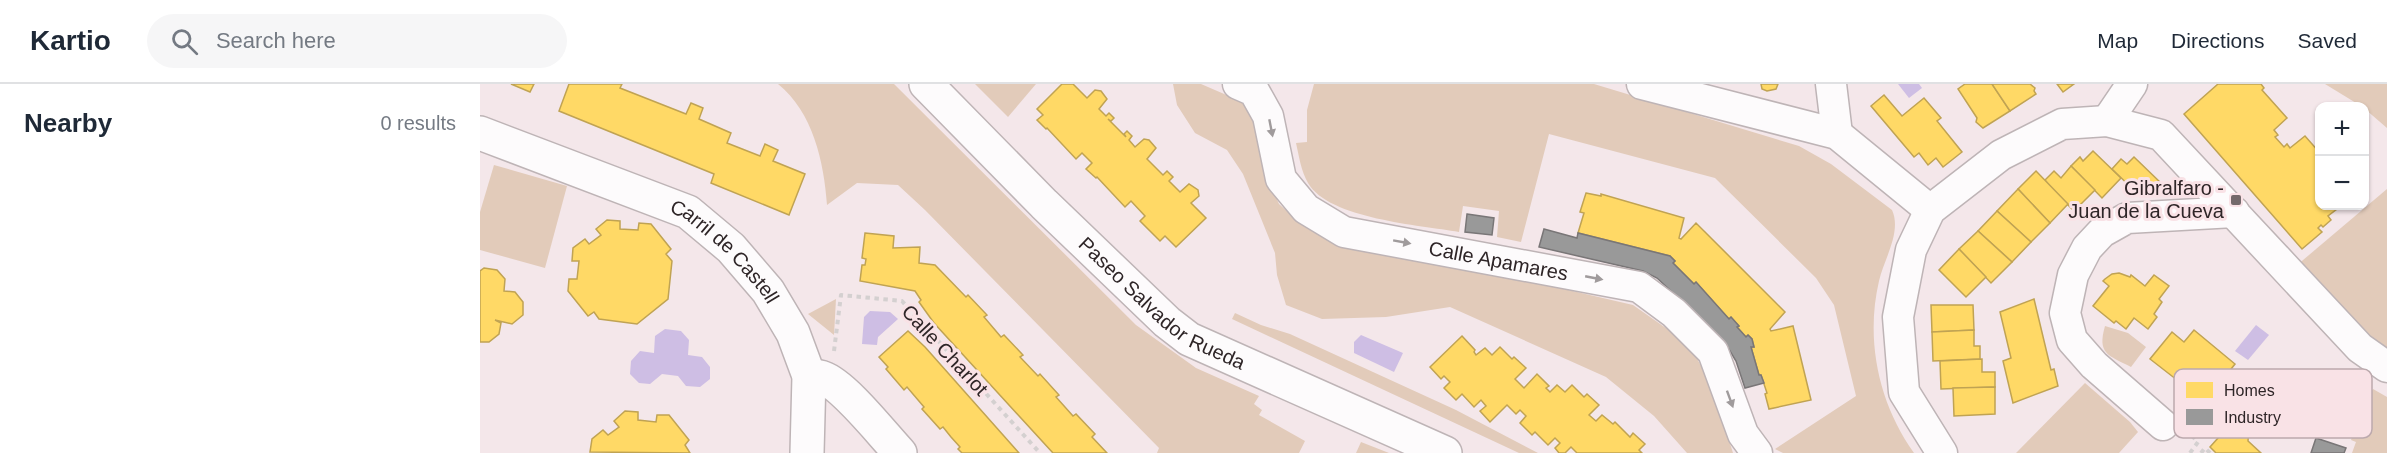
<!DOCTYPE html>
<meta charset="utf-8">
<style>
body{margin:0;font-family:Helvetica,sans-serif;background:#f6f6f7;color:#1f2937}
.controls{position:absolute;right:18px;top:18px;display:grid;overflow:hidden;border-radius:12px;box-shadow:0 2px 4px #0004}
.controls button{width:54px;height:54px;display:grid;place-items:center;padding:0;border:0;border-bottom:2px solid #e0e1e3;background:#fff;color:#1f2937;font:30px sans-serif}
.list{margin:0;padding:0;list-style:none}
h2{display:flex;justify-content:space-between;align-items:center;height:78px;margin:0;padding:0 24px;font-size:26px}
h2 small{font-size:20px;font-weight:400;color:#747a83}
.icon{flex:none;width:33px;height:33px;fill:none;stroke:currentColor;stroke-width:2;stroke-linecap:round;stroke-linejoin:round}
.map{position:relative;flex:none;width:1907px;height:369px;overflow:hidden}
header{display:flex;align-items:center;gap:36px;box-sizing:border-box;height:84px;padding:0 30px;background:#fff;border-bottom:2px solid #e0e1e3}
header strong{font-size:28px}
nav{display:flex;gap:33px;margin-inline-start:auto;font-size:21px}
.search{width:420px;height:54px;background:#f6f6f7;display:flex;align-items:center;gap:15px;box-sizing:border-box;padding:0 21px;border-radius:33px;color:#747a83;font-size:22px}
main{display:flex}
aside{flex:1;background:#fff}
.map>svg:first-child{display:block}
</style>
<header>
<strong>Kartio</strong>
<div class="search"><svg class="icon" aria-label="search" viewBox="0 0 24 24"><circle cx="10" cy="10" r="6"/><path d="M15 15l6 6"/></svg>Search here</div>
<nav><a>Map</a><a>Directions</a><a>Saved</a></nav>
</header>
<main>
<aside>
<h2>Nearby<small>0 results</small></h2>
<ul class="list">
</ul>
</aside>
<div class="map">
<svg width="1907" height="369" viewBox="0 0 1907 369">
<rect width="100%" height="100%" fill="#f4e7ea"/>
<g fill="#e2cbba">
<path d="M298,0H414L656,241L716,284L779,312L774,320L782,326L779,331L825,357L819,369H677L679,364L445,126L418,101L377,99L347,121C344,78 333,28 298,0Z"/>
<polygon points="495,0 556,0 528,33"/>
<polygon points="693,0 721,0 765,19 776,34 784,87 799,120 818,137 859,162 936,174 1041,195 1153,221 1193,249 1215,271 1231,300 1253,369 1207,369 1174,332 1126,293 970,223 906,233 842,235 806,221 797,191 795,169 763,90 747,66 715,49 697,21"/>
<path d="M834,0H1114L1319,62L1351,80L1412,126C1422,148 1404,175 1399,197C1385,257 1399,320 1434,369H1303L1295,365L1376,312L1354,221L1336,194L1235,94L1069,50L1041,158L1017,153L1019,127L983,122L979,148C940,141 849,135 828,99C821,87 819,72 816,59L827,58V26Z"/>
<polygon points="1845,0 1907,0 1907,44 1885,25 1884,22 1881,22"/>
<polygon points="14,81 87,102 65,184 0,166 0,128"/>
<polygon points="1907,105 1907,270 1816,182"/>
<polygon points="356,215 354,251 328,230"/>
<polygon points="755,229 781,241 810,250 976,326 1058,369 1039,369 752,235"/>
<path d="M1625,242L1648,249L1666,263L1651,283C1628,271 1617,270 1625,242Z"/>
<polygon points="1605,299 1650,338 1658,348 1639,369 1536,369"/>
<polygon points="1893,305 1907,313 1907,369 1872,369 1876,358 1871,356 1887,313"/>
<polygon points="881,358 909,369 876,369"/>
</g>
<g fill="#cebee4">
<polygon points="1418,0 1439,0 1442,4 1429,14"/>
<polygon points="390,227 410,228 418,235 398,253 397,261 382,260 384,233"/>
<polygon points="1776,241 1789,251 1768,276 1755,267"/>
<polygon points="185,245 201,247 209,256 208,271 222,273 230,283 230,295 220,303 206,302 198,292 182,290 170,300 159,299 150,290 151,277 160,267 174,269 175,252"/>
<polygon points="881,251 923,269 914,288 874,269 874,258"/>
</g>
<g fill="#ffd966" stroke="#c0a353" stroke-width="1.5">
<polygon points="31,0 54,0 50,8"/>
<polygon points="89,0 142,0 140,4 206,30 211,19 223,24 219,35 251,49 247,59 280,72 285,60 298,66 293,77 325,90 309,131 231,99 234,90 79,27"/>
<polygon points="582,0 593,0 607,14 615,6 621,7 627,15 619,25 626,32 629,29 634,34 631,37 628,35 646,53 644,50 647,47 652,52 649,56 655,63 664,55 669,56 676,64 667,75 683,91 687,87 693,93 689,97 700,108 709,100 718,106 719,112 711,119 726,134 696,163 685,152 680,157 660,137 665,132 651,117 645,123 617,93 616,94 606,85 612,79 602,69 596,75 567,44 566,45 557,36 563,31 557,25"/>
<polygon points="1281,0 1298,0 1296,5 1287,7 1282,5"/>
<polygon points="1485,0 1512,0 1530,27 1503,44 1496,38 1497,34 1478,5"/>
<polygon points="1512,0 1550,0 1555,4 1554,7 1556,10 1530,27"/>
<polygon points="1577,0 1594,0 1583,8"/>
<polygon points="1738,0 1781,0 1784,4 1782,6 1807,34 1794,46 1798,51 1795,53 1804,63 1807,60 1810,64 1825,52 1840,69 1840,122 1861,122 1848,132 1851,136 1843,143 1841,141 1838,144 1842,148 1822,165 1704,30"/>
<polygon points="1404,11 1422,32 1444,14 1461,34 1457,37 1482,68 1463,83 1456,74 1448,81 1439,69 1434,73 1391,22"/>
<polygon points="1613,67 1641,94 1622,114 1591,82 1600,73 1603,77"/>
<polygon points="1654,73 1682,100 1675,108 1670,103 1660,112 1632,85 1641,75 1647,80"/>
<polygon points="1591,82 1615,106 1594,127 1571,104 1565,96 1574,87 1581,94"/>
<polygon points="1556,87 1588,120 1570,139 1538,105"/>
<polygon points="1538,105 1570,139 1551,158 1517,127"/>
<polygon points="1106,109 1121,112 1121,110 1204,134 1199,154 1201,155 1216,139 1305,228 1290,245 1291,247 1313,242 1331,316 1289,325 1285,310 1287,309 1281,291 1279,291 1271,263 1274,263 1272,255 1268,251 1266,253 1257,243 1259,242 1251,233 1249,235 1216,198 1214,200 1193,179 1195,177 1190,172 1098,149 1104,129 1100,128"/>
<polygon points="1517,127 1551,158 1532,178 1498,147"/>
<polygon points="127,136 140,137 140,145 158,146 159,139 171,140 191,165 186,170 192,177 188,215 157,240 119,235 114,228 108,232 88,207 89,195 97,195 99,177 92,177 93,164 105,155 109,160 121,151 116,145"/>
<polygon points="1498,147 1532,178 1511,199 1479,165"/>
<polygon points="385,149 414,152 413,164 440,163 439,179 455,181 486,213 488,211 507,231 504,233 521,253 524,251 543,271 540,273 558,292 560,290 579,311 576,313 593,332 596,330 615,350 612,353 627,369 573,369 454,239 439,218 441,216 435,207 380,197 382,181 385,181 386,175 382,174"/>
<polygon points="1479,165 1506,193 1486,213 1459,186"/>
<polygon points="4,184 17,186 25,195 24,207 35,208 43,218 43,231 32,240 15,236 21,239 19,250 9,258 0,258 0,187"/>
<polygon points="1639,189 1650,193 1651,191 1665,202 1674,191 1689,202 1679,215 1682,218 1674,230 1677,233 1668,245 1654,234 1646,245 1636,237 1634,239 1613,222 1629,202 1623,197 1625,195 1632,190"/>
<polygon points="1554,215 1571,286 1574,285 1578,302 1533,319 1523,277 1531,274 1520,228"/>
<polygon points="1451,221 1493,221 1494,246 1452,248"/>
<polygon points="1494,246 1494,262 1500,262 1500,275 1453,277 1452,248"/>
<polygon points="1714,246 1755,280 1737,303 1741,307 1737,313 1724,317 1670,275 1692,248 1704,258"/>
<polygon points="428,247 445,263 539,369 482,369 478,365 480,363 471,353 463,343 460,345 442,325 444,323 427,303 424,306 406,285 408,283 399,273"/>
<polygon points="982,252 995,266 994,268 996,271 1005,264 1012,271 1020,263 1032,275 1034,273 1046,284 1035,295 1044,304 1057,290 1069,302 1066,304 1070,308 1077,301 1085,308 1092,301 1104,313 1107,310 1119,321 1109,331 1116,337 1122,331 1133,340 1135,338 1150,353 1153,349 1165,360 1159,366 1162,369 1097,369 1091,363 1085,369 1079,369 1075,364 1080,359 1075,354 1068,361 1055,348 1052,351 1040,339 1046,332 1040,326 1036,330 1027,321 1010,338 1000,327 1006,322 1001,316 994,323 982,310 976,316 964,304 970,298 964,292 961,295 950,283"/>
<polygon points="1502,275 1502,288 1515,288 1515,303 1461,305 1460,277"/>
<polygon points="1515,303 1515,330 1474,332 1473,304"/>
<polygon points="145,327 158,328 158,336 176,338 177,331 189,331 209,356 205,361 210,369 110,368 112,355 123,346 128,351 139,343 134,337"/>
<polygon points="1759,333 1769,343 1768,357 1781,369 1736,369 1730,363 1738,354 1729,346 1736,339"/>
</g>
<g fill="#999" stroke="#797677" stroke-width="1.5">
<polygon points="987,130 1014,134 1012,151 985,148"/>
<polygon points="1064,145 1097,154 1098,149 1190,172 1195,177 1193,179 1214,200 1216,198 1249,235 1251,233 1259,242 1257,243 1266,253 1268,251 1272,255 1274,263 1271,263 1279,291 1281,291 1284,299 1265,304 1256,277 1247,262 1234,247 1177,194 1163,187 1059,163"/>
<polygon points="1836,354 1866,364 1864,369 1831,369"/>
</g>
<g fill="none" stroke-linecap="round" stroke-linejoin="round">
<g stroke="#beb4b6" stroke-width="33">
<g id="minor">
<path id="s1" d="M758,0L774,7L788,32L801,95L826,125L864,148L1159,203L1194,229L1233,268L1263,350L1277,369"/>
<polyline points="1162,0 1357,50 1450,126"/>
<polyline points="1351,0 1357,50"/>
<polyline points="1627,37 1652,0"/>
<polyline points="1683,341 1614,281 1592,256 1585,229 1593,191 1607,164 1622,148 1647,134 1754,128"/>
<polyline points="1462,369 1424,308 1418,233 1431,166 1450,126 1521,71 1582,40 1627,37 1681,51 1880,264 1907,283"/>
</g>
</g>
<g stroke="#beb4b6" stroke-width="36">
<g id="tertiary">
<path id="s2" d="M0,49L208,128L251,164L288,207L313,249L329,292L327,369"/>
<path d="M329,292C334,292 339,292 343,294C364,301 403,351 420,369"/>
</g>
</g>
<g stroke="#beb4b6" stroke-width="36">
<g id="secondary">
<path id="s3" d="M446,0L564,120L687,238L709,255L965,369"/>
</g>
</g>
<g stroke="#d4d0d0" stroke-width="4" stroke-dasharray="4.5 4.5" stroke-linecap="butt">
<polyline points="354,267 361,211 422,217 560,369"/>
<polyline points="1710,369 1718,358 1710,350"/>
<polyline points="1721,369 1725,364 1730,369"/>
</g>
<use href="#minor" stroke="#fdfbfc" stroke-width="30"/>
<use href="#tertiary" stroke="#fdfbfc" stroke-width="33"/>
<use href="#secondary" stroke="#fdfbfc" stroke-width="33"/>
</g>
<defs><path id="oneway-solid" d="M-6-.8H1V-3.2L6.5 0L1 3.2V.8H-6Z" transform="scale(1.5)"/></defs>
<g fill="#a09b9c">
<use href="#oneway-solid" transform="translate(791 44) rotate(79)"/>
<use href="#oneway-solid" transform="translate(922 158) rotate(10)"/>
<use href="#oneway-solid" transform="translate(1114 194) rotate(11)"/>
<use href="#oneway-solid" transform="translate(1250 315) rotate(70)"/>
</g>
<rect fill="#73696b" stroke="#f9e2e6" stroke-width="2" x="1750" y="110" width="12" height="12" rx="3"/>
<g text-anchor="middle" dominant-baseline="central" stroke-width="6" stroke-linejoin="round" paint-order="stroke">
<g font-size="20" fill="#2e2527" stroke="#f9e2e6" text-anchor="end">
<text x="1744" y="104">Gibralfaro -<tspan x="1744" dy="23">Juan de la Cueva</tspan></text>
</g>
<g font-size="20" fill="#2e2527" stroke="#f9e2e6">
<text stroke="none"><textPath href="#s2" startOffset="276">Carril de Castell</textPath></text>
<text stroke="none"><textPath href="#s1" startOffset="351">Calle Apamares</textPath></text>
<text stroke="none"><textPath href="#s3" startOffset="324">Paseo Salvador Rueda</textPath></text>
<text transform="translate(465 266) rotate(47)">Calle Charlot</text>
</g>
</g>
<rect x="1694" y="285" width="198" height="69" rx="9" fill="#f9e2e6" stroke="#bca9ad" stroke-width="1.5"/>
<rect x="1706" y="298" width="27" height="16" fill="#ffd966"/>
<rect x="1706" y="325" width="27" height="16" fill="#999"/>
<g font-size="16" fill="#2e2527">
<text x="1744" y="312">Homes</text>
<text x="1744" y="339">Industry</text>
</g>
</svg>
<div class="controls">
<button>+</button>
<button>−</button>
</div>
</div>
</main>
